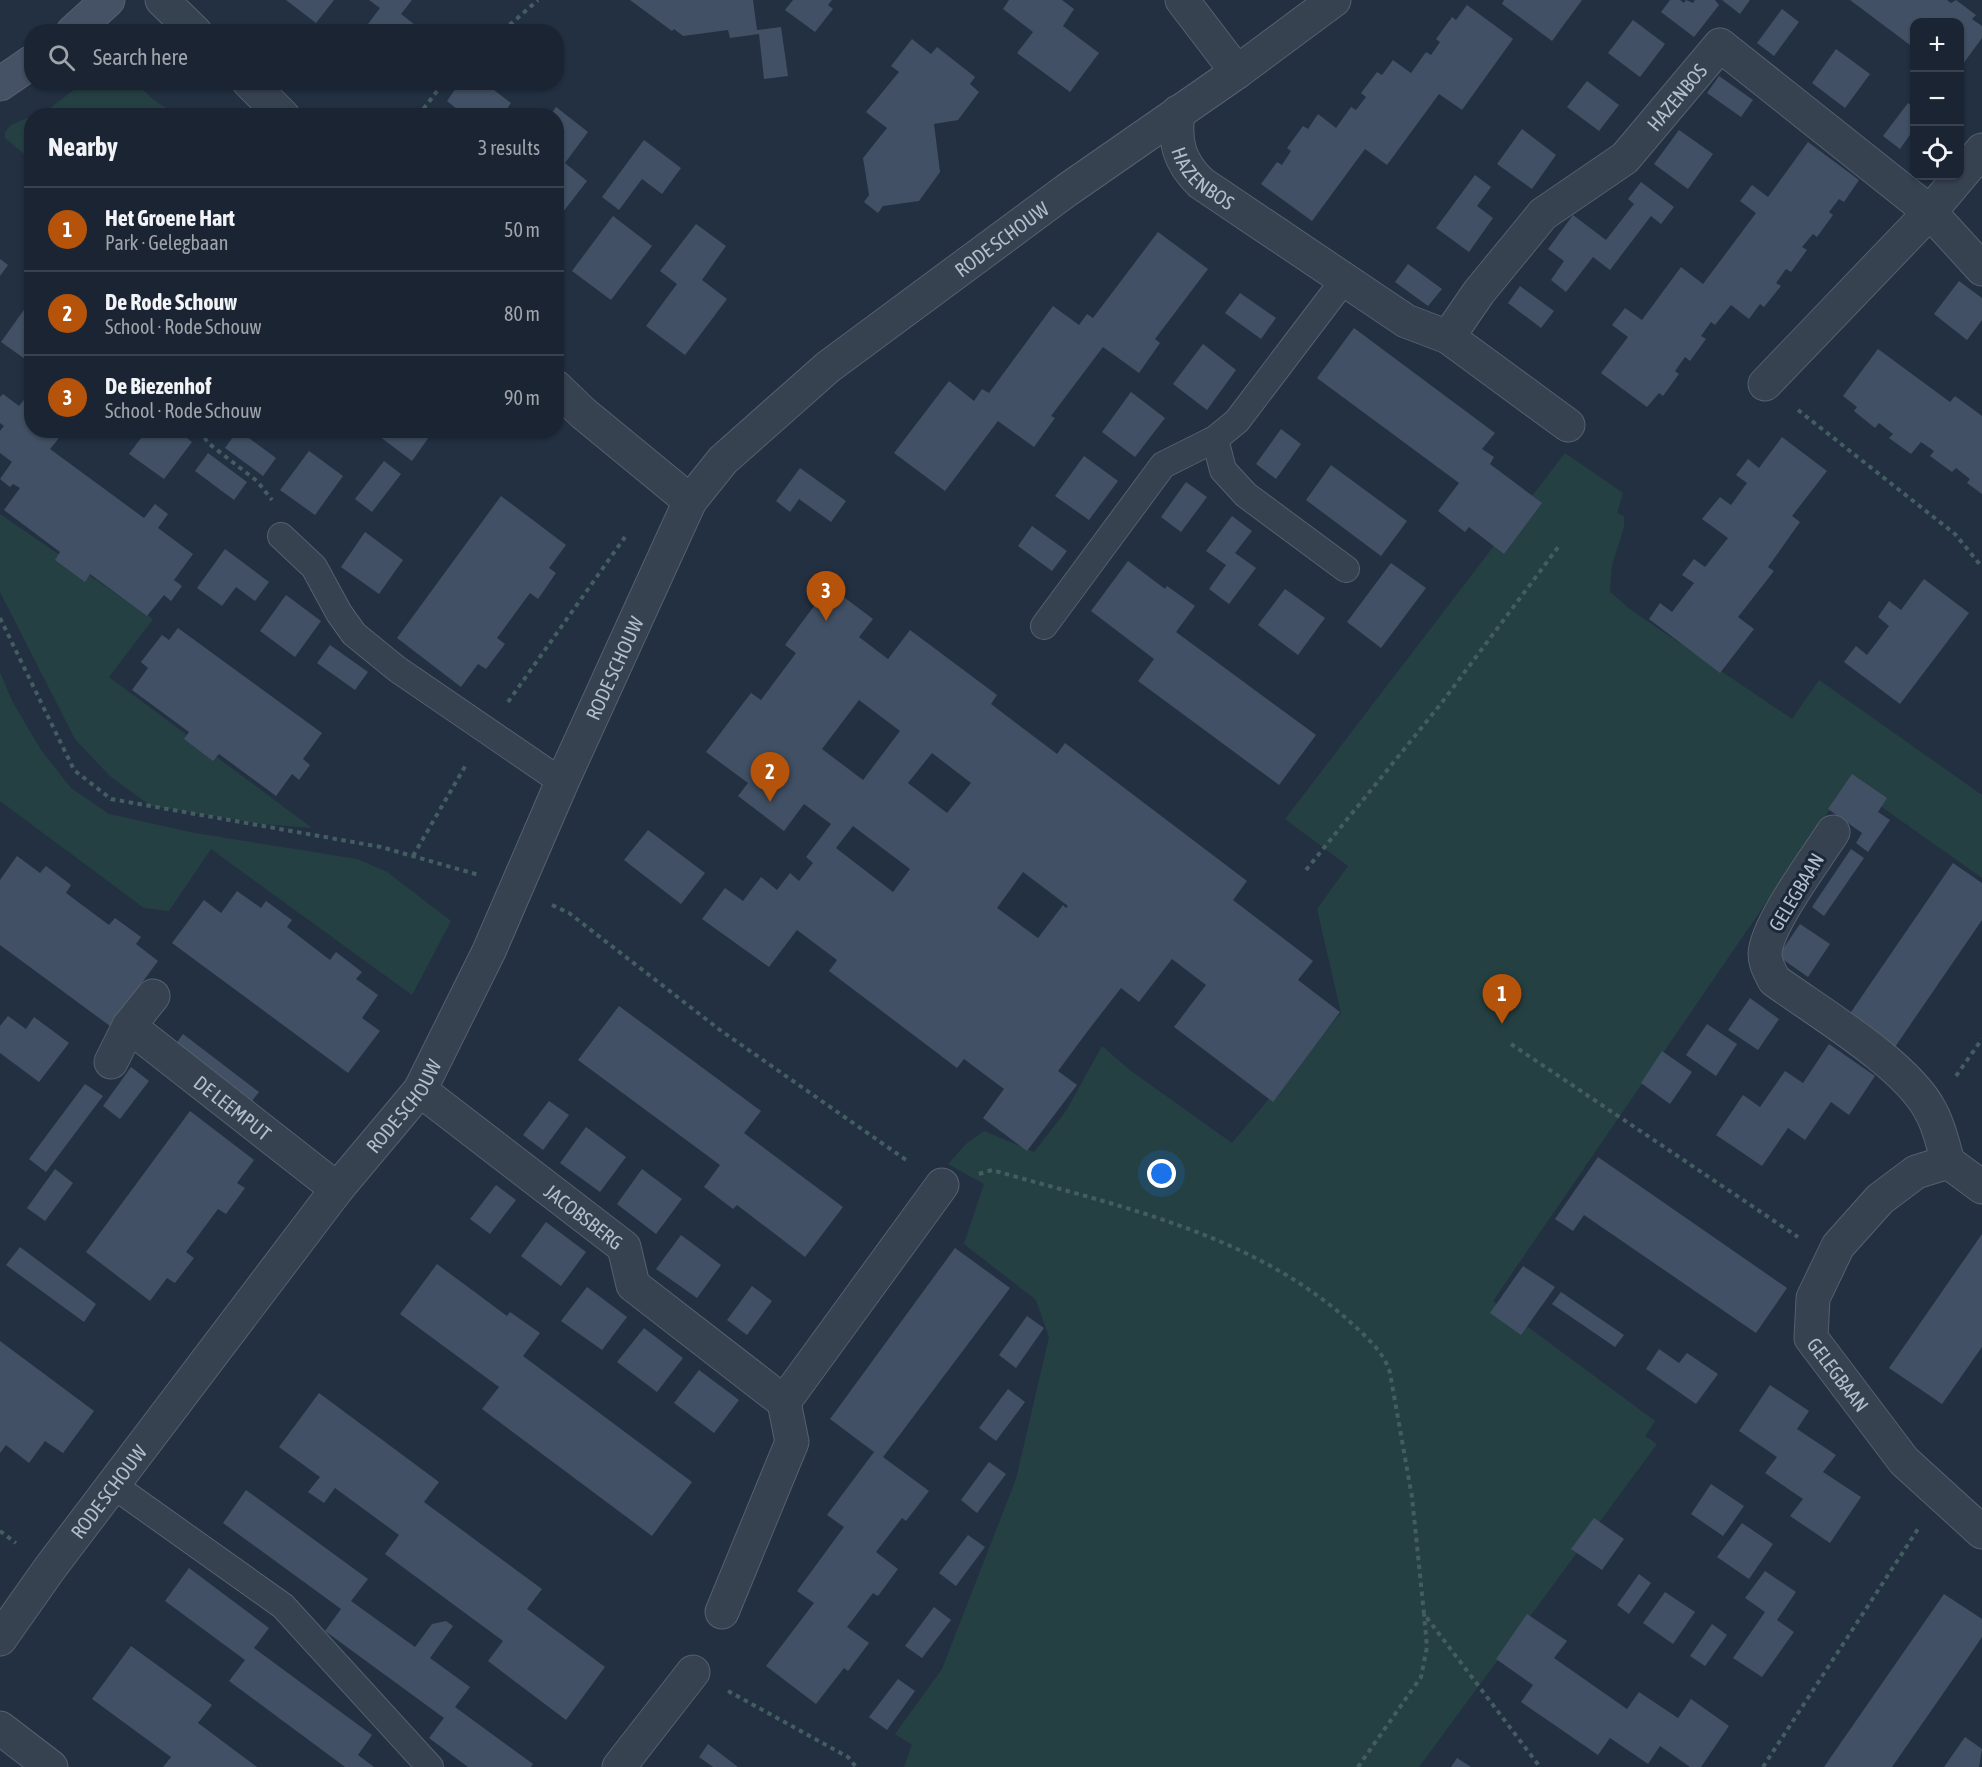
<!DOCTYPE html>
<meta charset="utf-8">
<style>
body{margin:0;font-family:"Asap Condensed",sans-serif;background:#27303e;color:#f1f3f6}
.controls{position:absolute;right:18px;top:18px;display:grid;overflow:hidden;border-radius:12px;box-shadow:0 2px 4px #0004}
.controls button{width:54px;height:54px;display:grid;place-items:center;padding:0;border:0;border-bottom:2px solid #38414d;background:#1a2432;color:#f1f3f6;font:30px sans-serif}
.you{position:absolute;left:1162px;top:1174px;width:21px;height:21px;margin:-15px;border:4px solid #fff;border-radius:50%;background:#1a73e8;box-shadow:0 0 0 9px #1a73e833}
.badge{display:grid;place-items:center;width:39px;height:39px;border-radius:50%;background:#b45309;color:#fff;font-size:20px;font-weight:700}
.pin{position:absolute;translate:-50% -50px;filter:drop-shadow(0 2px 3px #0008)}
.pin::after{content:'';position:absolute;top:32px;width:21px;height:18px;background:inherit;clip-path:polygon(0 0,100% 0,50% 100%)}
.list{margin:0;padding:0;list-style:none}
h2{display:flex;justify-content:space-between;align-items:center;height:78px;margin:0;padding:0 24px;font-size:26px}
h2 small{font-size:20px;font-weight:400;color:#9fa4ac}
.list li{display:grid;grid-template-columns:39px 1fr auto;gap:18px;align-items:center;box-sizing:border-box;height:84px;padding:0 24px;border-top:2px solid #38414d}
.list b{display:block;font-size:22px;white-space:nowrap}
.list p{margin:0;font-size:20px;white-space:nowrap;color:#9fa4ac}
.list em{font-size:20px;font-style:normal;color:#9fa4ac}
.icon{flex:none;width:33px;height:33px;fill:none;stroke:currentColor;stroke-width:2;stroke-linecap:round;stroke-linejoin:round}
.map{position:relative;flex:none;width:1982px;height:1767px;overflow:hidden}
.search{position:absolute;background:#1a2432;box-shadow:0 2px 4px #0004;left:24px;top:24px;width:540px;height:66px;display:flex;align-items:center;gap:15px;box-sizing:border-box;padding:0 21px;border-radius:24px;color:#9fa4ac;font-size:22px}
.panel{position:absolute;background:#1a2432;box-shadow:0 2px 4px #0004;left:24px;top:108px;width:540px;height:330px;border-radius:24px}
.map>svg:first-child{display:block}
</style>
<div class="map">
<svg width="1982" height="1767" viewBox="0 0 1982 1767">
<rect width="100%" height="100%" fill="#233042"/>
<g fill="#254043">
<polygon points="83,83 135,83 155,101 178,115 32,115 50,108"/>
<polygon points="32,116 32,159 30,159 5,138 5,132 11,125"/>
<polygon points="1565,453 1623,493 1617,513 1624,516 1624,527 1612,565 1610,592 1631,610 1792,719 1819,680 1982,795 1982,878 1848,783 1493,1301 1655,1421 1645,1436 1657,1444 1419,1767 904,1767 912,1745 895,1734 942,1669 1016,1479 1049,1337 1036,1300 964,1244 984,1184 948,1164 967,1143 984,1131 1034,1152 1066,1111 1102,1046 1131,1071 1232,1143 1341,1013 1317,909 1348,866 1285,819"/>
<polygon points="0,514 153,619 109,677 312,828 262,824 151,806 110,776 75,739 0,592"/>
<polygon points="0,672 12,701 41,750 71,788 109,814 195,833 357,859 387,872 451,921 412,995 211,849 169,911 144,908 0,801"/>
</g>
<g fill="#415064" fill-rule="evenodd">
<polygon points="286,0 334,0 316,23"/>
<polygon points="369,0 412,0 401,14 424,32 362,32 380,8"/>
<polygon points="630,0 753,0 757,30 781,27 788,76 764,79 759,34 730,38 728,30 683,36 674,29 672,31"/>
<polygon points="793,0 832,0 828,5 833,9 815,32 785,10"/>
<polygon points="1009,0 1062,0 1074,9 1063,26 1099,53 1070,92 1017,53 1033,32 1003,9"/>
<polygon points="1504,0 1582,0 1552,41 1502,4"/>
<polygon points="1670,0 1680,0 1684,3 1686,0 1693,3 1695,0 1715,0 1719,5 1694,37 1661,12"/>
<polygon points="1722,0 1750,0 1740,14"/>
<polygon points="1850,0 1947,0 1951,3 1956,0 1976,15 1972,19 1982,26 1982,38 1960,68 1960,22 1914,22 1914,48"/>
<polygon points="1467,5 1513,39 1462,110 1439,94 1387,165 1365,149 1312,221 1261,184 1277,162 1282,165 1291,151 1287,148 1303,126 1308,129 1318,114 1336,128 1351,107 1356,110 1366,97 1361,93 1377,72 1382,75 1393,60 1411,73 1426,52 1431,55 1440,42 1436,39 1452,17 1456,20"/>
<polygon points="1782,9 1799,22 1774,56 1757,43"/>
<polygon points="1633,20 1665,44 1640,77 1608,53"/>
<polygon points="912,39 931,54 937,47 975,77 970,84 979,92 958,120 934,124 940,172 919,201 883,206 878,213 864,202 869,195 863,158 887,128 866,112 899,72 891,66"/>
<polygon points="1836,49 1870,74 1845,108 1812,83"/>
<polygon points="1719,76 1753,100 1741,117 1707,93"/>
<polygon points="1587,81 1619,105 1599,131 1567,107"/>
<polygon points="460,82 500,82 494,90 511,103 502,116 462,116 463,114 447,101"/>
<polygon points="1908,103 1914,107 1914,129 1900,149 1883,136"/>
<polygon points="556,107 588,132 565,163 587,181 556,221 556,116 550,116"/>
<polygon points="1522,129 1556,155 1532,189 1497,164"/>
<polygon points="1679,130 1713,154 1688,189 1654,164"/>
<polygon points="644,140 681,168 662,194 642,179 619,210 602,197"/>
<polygon points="1808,142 1859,180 1844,202 1839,199 1829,212 1833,215 1817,237 1813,234 1802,247 1807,250 1791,272 1786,269 1776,283 1781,286 1764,307 1760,304 1749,319 1731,305 1715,325 1711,322 1701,336 1706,339 1690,361 1685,357 1675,371 1679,374 1663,396 1659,393 1647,407 1601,373 1628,337 1612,325 1625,308 1642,320 1681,267 1703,284 1756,213 1740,201 1752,185 1768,197"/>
<polygon points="1475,175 1491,187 1477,206 1493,218 1469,252 1436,228"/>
<polygon points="1641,182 1674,207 1661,224 1651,216 1610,270 1593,257 1566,292 1551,280 1564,261 1548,249 1573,215 1606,240 1634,204 1628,199"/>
<polygon points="613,216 652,246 611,300 572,271"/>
<polygon points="696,224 726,246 702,280 727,299 685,355 646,326 677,284 660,271"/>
<polygon points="1158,232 1208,269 1155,339 1160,343 1139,373 1103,347 1051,416 1055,418 1034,447 998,421 945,491 894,453 949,381 974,401 982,389 989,393 1053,306 1079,325 1087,314 1093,318"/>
<polygon points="0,259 8,265 0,276"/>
<polygon points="1408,264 1442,289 1428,306 1395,282"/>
<polygon points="1959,281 1982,298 1982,320 1967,340 1934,314"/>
<polygon points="1520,286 1554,311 1541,328 1508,303"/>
<polygon points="1240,293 1276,318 1261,339 1225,313"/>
<polygon points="26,307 32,311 32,364 1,342"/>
<polygon points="1354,328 1495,433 1482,449 1494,457 1490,464 1542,503 1504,554 1469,527 1465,532 1438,511 1459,483 1317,378"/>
<polygon points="1203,344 1236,370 1207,410 1173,384"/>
<polygon points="1878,349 1950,402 1955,396 1982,416 1982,494 1967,483 1970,479 1956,468 1952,472 1930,456 1934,451 1921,442 1911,454 1889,438 1893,434 1879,423 1875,428 1854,411 1857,407 1843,396"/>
<polygon points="32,390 32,430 50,430 59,438 50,449 144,518 155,504 168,514 158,528 193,554 174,580 182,586 171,601 164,595 147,616 90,574 85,582 55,560 60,552 4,510 20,488 13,484 10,487 0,479 12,462 0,453 0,431 4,426 0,423 0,397 3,394 19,406"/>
<polygon points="1131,392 1165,418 1135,457 1102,432"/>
<polygon points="1281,429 1301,444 1276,479 1256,464"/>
<polygon points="147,430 177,430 192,442 164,479 129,454"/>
<polygon points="238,430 276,458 263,476 225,448"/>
<polygon points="371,430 434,430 412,461"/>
<polygon points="1782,437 1827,471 1792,516 1800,522 1768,567 1774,571 1738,617 1754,629 1720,673 1649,619 1660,603 1672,612 1694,583 1682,575 1694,559 1705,567 1728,538 1702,519 1720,497 1731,505 1747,483 1736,475 1748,459 1759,468"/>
<polygon points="309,451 343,476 315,515 280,490"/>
<polygon points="208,453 247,482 234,500 195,471"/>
<polygon points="1084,456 1118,481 1089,520 1055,496"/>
<polygon points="384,461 401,474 372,512 355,499"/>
<polygon points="1331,465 1407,521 1381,556 1306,500"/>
<polygon points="800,468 846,501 831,522 799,499 790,512 776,501"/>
<polygon points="1186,482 1207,497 1181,532 1161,517"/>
<polygon points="501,496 566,545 549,568 556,573 538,599 530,593 497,638 505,644 486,669 478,664 461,687 397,638"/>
<polygon points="1232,516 1252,531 1235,553 1256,568 1229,604 1209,589 1226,565 1206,551"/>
<polygon points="1032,526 1067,551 1052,571 1018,546"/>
<polygon points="365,532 403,560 379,594 341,567"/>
<polygon points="225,549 269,582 255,601 236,587 222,606 197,588"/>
<polygon points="1128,561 1165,589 1167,586 1195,606 1176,632 1316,735 1279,785 1138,681 1154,659 1091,611"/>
<polygon points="1391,563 1426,588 1381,648 1347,622"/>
<polygon points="1924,579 1969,613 1900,704 1844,662 1856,646 1867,655 1889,626 1878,617 1889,601 1901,610"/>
<path d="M829,586L873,619L859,637L888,659L910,630L997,695L991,704L1057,754L1065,743L1247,881L1233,900L1313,961L1298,980L1340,1012L1273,1102L1174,1027L1206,985L1172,959L1139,1002L1121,988L1087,1032L1058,1071L1077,1085L1027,1151L983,1118L1004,1089L964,1059L957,1068L829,971L837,960L797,930L769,967L702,919L725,888L743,901L761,877L777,890L790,873L799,881L813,863L806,857L831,824L804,804L784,831L738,796L748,783L706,752L751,693L761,700L796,653L785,645ZM859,700L900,731L863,780L822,749ZM932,753L971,783L947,813L908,783ZM853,826L910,869L893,892L836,848ZM1023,872L1068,906L1066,908L1063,905L1038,938L997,908Z"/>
<polygon points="1285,589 1325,618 1298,655 1258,625"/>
<polygon points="286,595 321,621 295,657 260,631"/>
<polygon points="178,628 322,733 303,759 310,765 299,780 292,774 276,796 219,754 213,761 184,739 189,732 132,690 148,668 141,662 162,635 169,640"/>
<polygon points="330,645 368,672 355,690 317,663"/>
<polygon points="1852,774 1887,798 1878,812 1890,820 1868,852 1856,843 1862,833 1828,809"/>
<polygon points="648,830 705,873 681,904 624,860"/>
<polygon points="1851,849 1864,858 1824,916 1812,907"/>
<polygon points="17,856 40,873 46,866 71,885 66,893 109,925 115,918 141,937 136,944 158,961 110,1026 0,945 0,880"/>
<polygon points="1953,863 1982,883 1982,920 1895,1047 1849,1015"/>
<polygon points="237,891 261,908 266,901 292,920 287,927 330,960 336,952 362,972 356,979 378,995 362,1018 380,1031 348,1073 172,943 204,900 221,913"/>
<polygon points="1800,924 1830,944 1808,977 1778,956"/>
<polygon points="1750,998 1779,1019 1758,1050 1728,1030"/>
<polygon points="619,1006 761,1111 744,1133 843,1207 805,1257 737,1205 733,1209 704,1187 720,1165 578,1060"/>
<polygon points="8,1016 26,1029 34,1017 69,1043 39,1082 0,1053 0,1026"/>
<polygon points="1707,1024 1737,1044 1716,1076 1686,1055"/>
<polygon points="183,1034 259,1092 245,1110 170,1052"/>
<polygon points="1829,1044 1875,1076 1849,1115 1831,1102 1805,1140 1788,1128 1762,1166 1716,1135 1743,1095 1760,1107 1785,1071 1803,1083"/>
<polygon points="1662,1051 1692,1072 1670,1104 1641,1083"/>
<polygon points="131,1067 149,1081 120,1119 103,1106"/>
<polygon points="85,1084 103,1096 46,1172 29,1159"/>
<polygon points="549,1101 569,1115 543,1150 523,1135"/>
<polygon points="190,1111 254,1160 237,1183 245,1188 226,1214 218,1209 186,1252 194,1258 175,1283 167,1278 150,1301 86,1252"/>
<polygon points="586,1127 626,1157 600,1192 560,1163"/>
<polygon points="1598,1157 1787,1288 1756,1333 1584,1215 1573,1231 1555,1219"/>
<polygon points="55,1169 73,1183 45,1221 27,1208"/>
<polygon points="642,1169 682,1199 656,1234 617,1204"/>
<polygon points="496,1185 516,1200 490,1234 470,1219"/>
<polygon points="546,1222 586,1252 561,1286 521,1256"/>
<polygon points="1982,1234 1982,1347 1942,1404 1889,1368"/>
<polygon points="681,1235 721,1265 697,1298 656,1269"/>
<polygon points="20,1247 96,1304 84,1322 6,1265"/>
<polygon points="955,1248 1010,1288 883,1457 929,1491 906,1521 902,1518 876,1552 898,1569 878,1596 873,1593 847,1627 869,1643 848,1671 844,1668 816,1704 766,1666 814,1603 797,1591 844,1527 827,1515 874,1452 830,1419"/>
<polygon points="437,1264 507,1316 510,1312 540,1333 523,1356 692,1482 652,1536 482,1409 499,1387 400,1314"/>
<polygon points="1523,1266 1555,1287 1521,1335 1490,1313"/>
<polygon points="752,1286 772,1301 747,1335 727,1320"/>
<polygon points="587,1287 627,1317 602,1350 561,1321"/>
<polygon points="1561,1292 1624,1335 1615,1347 1552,1304"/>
<polygon points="1027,1316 1044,1328 1016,1368 999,1355"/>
<polygon points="644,1328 683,1358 657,1392 617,1362"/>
<polygon points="0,1341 94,1411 63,1453 45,1441 29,1463 6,1445 0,1453"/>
<polygon points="1659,1349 1679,1363 1687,1353 1718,1374 1696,1404 1646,1369"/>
<polygon points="699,1370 739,1400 714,1433 674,1403"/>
<polygon points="1770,1385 1809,1411 1797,1429 1836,1455 1823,1472 1861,1497 1830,1543 1790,1516 1803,1499 1765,1473 1777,1457 1739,1431"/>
<polygon points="1008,1389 1025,1402 996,1441 979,1428"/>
<polygon points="319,1393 439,1482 424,1502 542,1589 527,1609 605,1667 566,1720 488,1661 503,1641 385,1554 399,1535 335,1488 324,1503 308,1492 320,1477 279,1447"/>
<polygon points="989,1462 1006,1474 977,1513 961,1500"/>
<polygon points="1711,1484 1744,1506 1723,1536 1691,1514"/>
<polygon points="246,1490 368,1579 351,1601 415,1647 432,1624 446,1621 453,1626 430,1658 470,1687 455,1707 533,1764 531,1767 468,1767 429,1738 444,1718 325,1631 341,1609 223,1523"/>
<polygon points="1594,1518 1624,1539 1602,1570 1571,1549"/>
<polygon points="1742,1523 1773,1544 1749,1579 1717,1557"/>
<polygon points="968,1535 985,1547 956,1586 939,1573"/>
<polygon points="189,1568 269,1628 254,1648 372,1735 358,1755 374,1767 345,1767 229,1681 245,1660 165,1601"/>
<polygon points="1765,1571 1796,1592 1777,1620 1794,1632 1762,1677 1733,1658 1765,1612 1745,1598"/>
<polygon points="1639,1574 1651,1583 1629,1614 1617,1605"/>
<polygon points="1665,1592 1695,1612 1673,1644 1643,1623"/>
<polygon points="1944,1594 1982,1619 1982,1637 1965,1662 1892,1767 1824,1767"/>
<polygon points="934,1607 951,1620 922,1658 905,1646"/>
<polygon points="1527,1614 1567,1641 1554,1658 1627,1709 1639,1692 1678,1718 1691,1699 1729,1726 1701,1767 1690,1767 1660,1746 1648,1764 1610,1738 1598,1755 1521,1702 1533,1685 1496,1659"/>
<polygon points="1712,1624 1727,1635 1705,1666 1690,1656"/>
<polygon points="131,1646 212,1705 198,1723 257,1767 163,1767 171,1757 92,1699"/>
<polygon points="898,1679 915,1691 887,1730 869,1717"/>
<polygon points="1965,1737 1982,1749 1979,1767 1944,1767"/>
<polygon points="708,1744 738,1767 713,1767 699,1757"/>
<polygon points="1457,1758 1471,1767 1451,1767"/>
</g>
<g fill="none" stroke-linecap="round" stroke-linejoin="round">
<g stroke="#55606f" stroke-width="28">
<g id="lane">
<polyline points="1215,439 1223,470 1246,495 1346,569"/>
<polyline points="281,536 314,567 339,613 354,634 397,669 562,782"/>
<polyline points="1044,626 1163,465 1215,439 1237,421 1344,280"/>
<polyline points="113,1485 283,1606 430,1767"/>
</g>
</g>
<g stroke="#55606f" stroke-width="35">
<g id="street">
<polyline points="162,0 195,32"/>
<polyline points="1182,0 1237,72"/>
<polyline points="249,82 283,116"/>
<path id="s1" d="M1178,112C1174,142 1179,162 1201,183L1406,321L1448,337L1479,292L1543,214L1625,158L1720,45L1930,212L1982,269"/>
<polyline points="1448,337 1568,425"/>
<polyline points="1765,384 1930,212 1982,150"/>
<polyline points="556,387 583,413 690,501"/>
<path d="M1833,832C1816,859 1766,925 1765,954C1765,964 1770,971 1774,980C1818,1012 1906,1064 1930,1110C1939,1125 1943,1145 1948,1162"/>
<path id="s2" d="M129,1026L337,1189"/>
<polyline points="111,1062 129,1026 153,996"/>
<path id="s3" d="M420,1090L624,1247L633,1285L784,1402L792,1442L722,1612"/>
<path id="s4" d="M1982,1187L1948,1162L1916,1172L1880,1199L1838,1246L1813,1298L1811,1338L1904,1461L1982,1532"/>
<polyline points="784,1402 942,1185"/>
<path id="s5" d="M0,1639L50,1568L337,1189L420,1090L489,951L562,782L690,501L723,460L828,367L1067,190L1237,72L1334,0"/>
<polyline points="0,1728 51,1767"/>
<polyline points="619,1767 693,1672"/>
</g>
</g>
<g stroke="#55606f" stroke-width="35">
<g id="secondary">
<polyline points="73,32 108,0"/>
<polyline points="0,84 32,62"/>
</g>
</g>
<g stroke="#435d60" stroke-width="4" stroke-dasharray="4.5 4.5" stroke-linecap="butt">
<polyline points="493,32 512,23 538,0"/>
<polyline points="418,116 444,82"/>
<polyline points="1798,410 1955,534 1982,567"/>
<polyline points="200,430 208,443 257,481 272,500"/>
<polyline points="0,618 74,770 111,799 381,847 479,875"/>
<polyline points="508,702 625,537"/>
<polyline points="413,856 467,763"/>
<polyline points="1306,870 1440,705 1559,546"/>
<polyline points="552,905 569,913 720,1030 909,1162"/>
<polyline points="1511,1044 1798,1237"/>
<polyline points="1956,1076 1982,1039"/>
<path d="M979,1174L992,1170C1117,1206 1248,1232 1348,1320C1364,1335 1384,1351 1390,1373L1412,1497L1424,1614L1540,1767"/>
<polyline points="0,1531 16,1543"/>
<polyline points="728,1691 848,1757 856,1767"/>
<polyline points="1358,1767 1421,1677 1427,1647 1424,1614"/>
<polyline points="1763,1767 1918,1529"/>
</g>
<use href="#lane" stroke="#374251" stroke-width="26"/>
<use href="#street" stroke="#374251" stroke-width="33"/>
<use href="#secondary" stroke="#455165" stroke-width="33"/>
</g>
<g text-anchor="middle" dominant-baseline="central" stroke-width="6" stroke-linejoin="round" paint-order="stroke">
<g font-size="20" fill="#b4bdcc" stroke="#1c2737">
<text stroke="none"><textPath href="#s1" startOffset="705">HAZENBOS</textPath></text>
<text stroke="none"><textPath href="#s1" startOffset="76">HAZENBOS</textPath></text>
<text stroke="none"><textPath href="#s5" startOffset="1748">RODE SCHOUW</textPath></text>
<text stroke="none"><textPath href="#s5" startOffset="1156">RODE SCHOUW</textPath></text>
<text transform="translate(1796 892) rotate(-59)">GELEGBAAN</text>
<text stroke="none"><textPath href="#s5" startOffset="669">RODE SCHOUW</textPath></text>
<text stroke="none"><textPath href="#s2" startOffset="132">DE LEEMPUT</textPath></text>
<text stroke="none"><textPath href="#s3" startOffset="207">JACOBSBERG</textPath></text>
<text stroke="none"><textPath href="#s4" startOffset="327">GELEGBAAN</textPath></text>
<text stroke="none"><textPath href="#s5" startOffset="183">RODE SCHOUW</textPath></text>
</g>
</g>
</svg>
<div class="controls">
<button>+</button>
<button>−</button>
<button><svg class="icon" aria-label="locate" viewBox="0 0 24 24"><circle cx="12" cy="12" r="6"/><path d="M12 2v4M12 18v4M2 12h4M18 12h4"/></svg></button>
</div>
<div class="you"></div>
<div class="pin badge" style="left:1502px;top:1024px">1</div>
<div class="pin badge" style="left:770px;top:802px">2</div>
<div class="pin badge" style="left:826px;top:621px">3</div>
<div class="search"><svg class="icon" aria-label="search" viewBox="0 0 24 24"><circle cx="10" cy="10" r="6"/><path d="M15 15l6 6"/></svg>Search here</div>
<section class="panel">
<h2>Nearby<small>3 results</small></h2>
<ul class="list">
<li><span class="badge">1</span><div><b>Het Groene Hart</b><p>Park · Gelegbaan</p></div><em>50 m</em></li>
<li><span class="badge">2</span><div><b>De Rode Schouw</b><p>School · Rode Schouw</p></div><em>80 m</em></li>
<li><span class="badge">3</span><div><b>De Biezenhof</b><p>School · Rode Schouw</p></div><em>90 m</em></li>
</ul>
</section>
</div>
